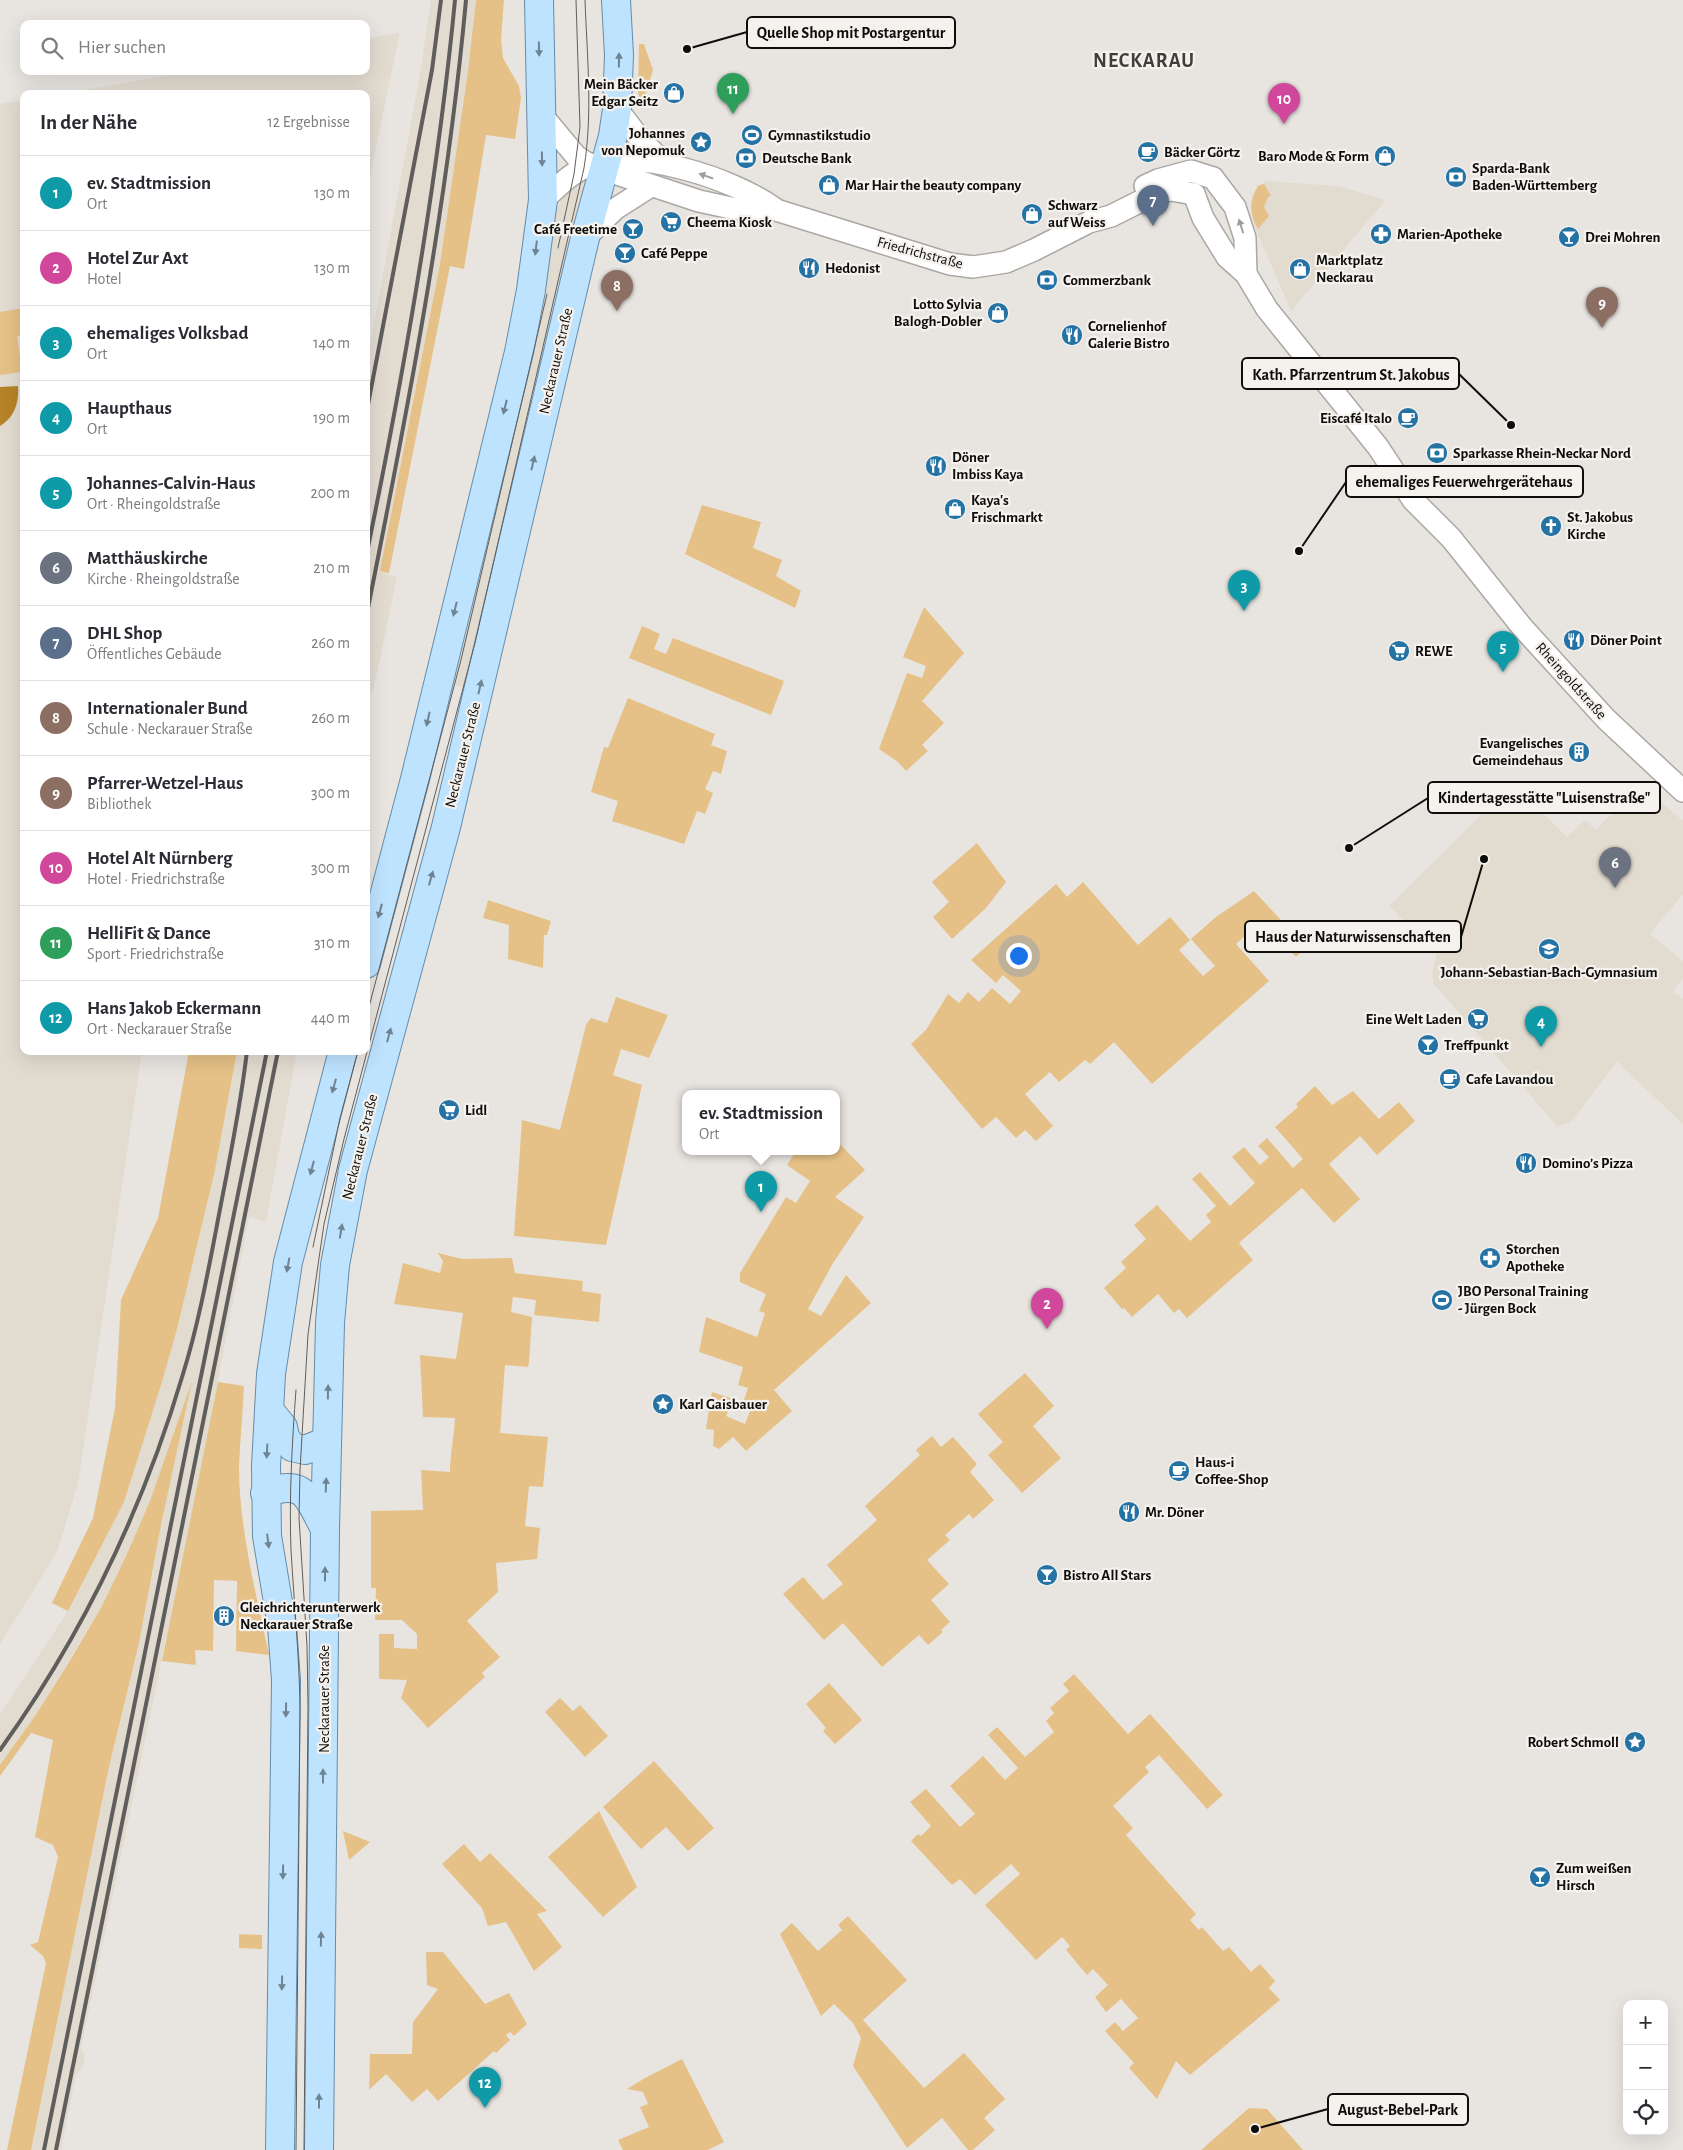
<!DOCTYPE html>
<html lang="de">
<meta charset="utf-8">
<style>
body{margin:0;font-family:"Alegreya Sans",sans-serif;background:#f7f7f7;color:#2b2b33}
.controls{position:absolute;right:15px;bottom:15px;display:grid;overflow:hidden;border-radius:10px;box-shadow:0 5px 20px #0002}
.controls button{width:45px;height:45px;display:grid;place-items:center;padding:0;border:0;border-bottom:1px solid #e1e1e2;background:#fff;color:#2b2b33;font:25px sans-serif}
.you{position:absolute;left:1018px;top:955px;width:18px;height:18px;margin:-12px;border:4px solid #fff;border-radius:50%;background:#1a73e8;box-shadow:0 0 0 8px #1a73e833}
.badge{display:grid;place-items:center;width:32px;height:32px;border-radius:50%;background:#2573a5;color:#fff;font-size:16px;font-weight:700}
.pin{position:absolute;translate:-50% -41px;filter:drop-shadow(0 1px 2px #0008)}
.pin::after{content:'';position:absolute;top:26px;width:18px;height:15px;background:inherit;clip-path:polygon(0 0,100% 0,50% 100%)}
.popup{position:absolute;left:682px;top:1090px;width:158px;height:65px;box-sizing:border-box;display:grid;place-content:center;border-radius:10px;background:#fff;filter:drop-shadow(0 1px 4px #0005);font-size:16px;white-space:nowrap;color:#7c7c81}
.popup b{font-size:19px;color:#2b2b33}
.popup::after{content:'';position:absolute;left:50%;top:100%;margin-left:-10px;border:10px solid transparent;border-top-color:#fff}
.list{margin:0;padding:0;list-style:none}
h2{display:flex;justify-content:space-between;align-items:center;height:65px;margin:0;padding:0 20px;font-size:21px}
h2 small{font-size:16px;font-weight:400;color:#7c7c81}
.list li{display:grid;grid-template-columns:32px 1fr auto;gap:15px;align-items:center;box-sizing:border-box;height:75px;padding:0 20px;border-top:1px solid #e1e1e2}
.list b{display:block;font-size:19px;white-space:nowrap}
.list p{margin:0;font-size:16px;white-space:nowrap;color:#7c7c81}
.list em{font-size:16px;font-style:normal;color:#7c7c81}
.icon{flex:none;width:28px;height:28px;fill:none;stroke:currentColor;stroke-width:2;stroke-linecap:round;stroke-linejoin:round}
.map{position:relative;flex:none;width:1683px;height:2150px;overflow:hidden}
.search{position:absolute;background:#fff;box-shadow:0 5px 20px #0002;left:20px;top:20px;width:350px;height:55px;display:flex;align-items:center;gap:12px;box-sizing:border-box;padding:0 18px;border-radius:10px;color:#7c7c81;font-size:19px}
.panel{position:absolute;background:#fff;box-shadow:0 5px 20px #0002;left:20px;top:90px;width:350px;height:965px;border-radius:10px}
.map>svg:first-child{display:block}
</style>
<div class="map">
<svg width="1683" height="2150" viewBox="0 0 1683 2150">
<rect width="100%" height="100%" fill="#e8e5e1"/>
<g fill="#e2dbd0">
<polygon points="431,0 476,0 468,71 440,264 380,571 397,577 373,692 366,691 366,367 420,74"/>
<polygon points="400,32 366,195 366,94 61,94 194,71 366,71 366,39"/>
<polygon points="24,100 24,1051 142,1051 78,1484 57,1552 0,1644 0,104"/>
<polygon points="586,177 591,180 466,688 452,684 492,521 554,215 559,203 566,192"/>
<polygon points="1268,181 1338,186 1386,200 1291,311 1255,228 1251,212 1252,196 1258,186"/>
<polygon points="1513,783 1567,837 1585,820 1596,830 1639,783 1683,821 1683,894 1650,934 1683,961 1683,978 1673,991 1683,999 1683,1124 1617,1062 1570,1123 1557,1126 1434,984 1432,972 1437,954 1389,906"/>
<polygon points="237,1051 297,1051 266,1222 249,1217 200,1476 81,2048 85,2056 83,2066 76,2075 61,2150 31,2150 109,1767 139,1643 161,1525 190,1387 150,1502 127,1554 102,1606 35,1716 0,1765 0,1714 68,1611 124,1502 177,1329 215,1170"/>
</g>
<g fill="#e6c187">
<polygon points="476,0 504,0 501,39 503,58 519,86 521,98 515,139 486,135 464,269 450,266 389,573 380,571 440,264 468,71"/>
<polygon points="639,44 644,44 653,70 644,100 640,100 638,92"/>
<path d="M1264,184L1271,196L1268,197L1264,207L1269,216L1258,229C1249,214 1249,201 1258,186Z"/>
<polygon points="24,308 24,335 17,336 22,372 0,375 0,312"/>
<polygon points="702,505 761,522 753,548 782,560 776,576 801,591 795,608 685,554"/>
<polygon points="924,607 964,653 922,701 944,723 922,745 928,751 906,771 898,762 879,749 907,673 922,678 926,666 903,657"/>
<polygon points="642,626 660,634 654,649 666,654 673,638 784,681 771,715 629,658"/>
<polygon points="628,698 715,734 711,745 727,751 721,774 713,771 705,789 713,793 705,814 697,811 684,844 612,821 618,801 591,792 604,747 608,748"/>
<polygon points="977,843 1006,882 986,908 952,939 933,917 949,902 932,882"/>
<polygon points="1083,882 1138,945 1170,917 1190,940 1179,950 1203,976 1215,966 1191,939 1216,917 1254,891 1306,947 1296,957 1262,920 1236,944 1269,981 1152,1084 1114,1042 1090,1064 1085,1060 1059,1082 1050,1072 1025,1094 1053,1126 1036,1141 1025,1130 1016,1138 996,1117 982,1129 911,1044 926,1030 948,994 959,1003 968,992 979,1002 992,988 1010,1004 1021,991 1003,975 996,983 971,960 1056,884 1067,897"/>
<polygon points="488,900 551,921 547,935 544,935 543,968 508,959 509,925 483,918"/>
<polygon points="616,997 668,1015 649,1058 621,1049 613,1075 642,1085 606,1245 514,1236 522,1120 560,1130 586,1025 591,1018 607,1023"/>
<polygon points="189,1051 237,1051 215,1170 177,1329 161,1385 124,1502 68,1611 52,1603 93,1518 115,1408 121,1300 158,1218"/>
<polygon points="1315,1086 1332,1105 1353,1091 1379,1119 1399,1102 1415,1121 1377,1155 1360,1136 1329,1164 1360,1199 1334,1223 1302,1188 1239,1243 1253,1260 1187,1318 1179,1309 1174,1313 1158,1294 1132,1317 1124,1308 1122,1309 1104,1288 1126,1268 1121,1262 1146,1239 1134,1225 1157,1205 1190,1241 1211,1222 1206,1215 1216,1206 1192,1179 1200,1172 1230,1206 1255,1183 1232,1157 1244,1147 1260,1165 1269,1157 1258,1146 1267,1138 1293,1168 1303,1159 1275,1127 1298,1107 1296,1104"/>
<polygon points="836,1140 865,1170 835,1197 864,1217 833,1263 808,1309 821,1316 846,1275 871,1303 774,1390 792,1411 746,1451 733,1437 719,1449 713,1446 714,1430 706,1429 712,1392 733,1399 726,1416 745,1424 752,1406 743,1403 748,1388 738,1385 743,1367 699,1352 706,1317 757,1337 765,1313 759,1311 766,1294 740,1282 740,1273 786,1197 796,1203 810,1181 787,1165 796,1151 836,1151"/>
<path d="M438,1253L462,1259L512,1258L515,1273L583,1281L582,1291L601,1294L599,1322L534,1315L536,1300L513,1297L511,1312L532,1317L529,1362L528,1367L505,1365L500,1433L548,1437L543,1487L529,1486L525,1526L540,1528L537,1559L496,1563L498,1592L467,1621L500,1657L482,1673L485,1677L428,1728L401,1698L407,1680L379,1679V1634H394V1648L417,1649V1634L402,1620H375L376,1588H371V1511L423,1510L421,1470L450,1472C450,1454 454,1437 455,1418L423,1417L420,1355L456,1359L463,1313L394,1304L403,1263L440,1273L443,1261Z"/>
<polygon points="1025,1373 1054,1406 1033,1426 1061,1458 1022,1493 988,1455 1003,1442 978,1414"/>
<polygon points="192,1381 161,1525 139,1643 109,1767 31,2150 7,2150 46,1963 43,1956 30,1945 38,1942 58,1857 53,1845 35,1837 53,1740 31,1733 0,1776 0,1765 35,1716 69,1662 102,1606 127,1554 150,1501"/>
<path d="M218,1382L244,1386C243,1412 240,1439 239,1466C239,1529 256,1593 269,1655L236,1651L237,1581L214,1580L213,1651L195,1650L196,1665L162,1661Z"/>
<polygon points="932,1436 941,1447 953,1437 977,1464 970,1472 994,1500 973,1519 969,1514 945,1535 950,1540 927,1560 949,1584 931,1600 950,1622 941,1630 943,1632 928,1645 919,1635 882,1667 843,1623 824,1640 783,1594 803,1577 823,1600 843,1584 827,1565 877,1520 865,1506 920,1455 916,1450"/>
<polygon points="1074,1674 1128,1734 1150,1714 1223,1795 1207,1809 1159,1755 1145,1767 1149,1772 1113,1806 1133,1828 1126,1835 1196,1914 1190,1920 1199,1930 1202,1927 1223,1951 1229,1947 1251,1972 1260,1964 1275,1981 1269,1988 1280,2000 1190,2075 1176,2061 1157,2099 1129,2068 1134,2063 1105,2031 1115,2022 1123,2031 1138,2018 1121,1999 1106,2012 1095,1997 1108,1985 1093,1969 1087,1975 1066,1950 1070,1946 1062,1937 1036,1960 985,1905 1020,1874 1011,1864 975,1895 960,1879 952,1885 911,1841 918,1834 921,1836 931,1826 910,1802 926,1789 960,1827 975,1814 950,1786 983,1756 1005,1780 1018,1768 988,1735 997,1727 1025,1757 1054,1732 1046,1721 1054,1713 1050,1708 1069,1691 1063,1684"/>
<polygon points="829,1683 862,1720 835,1744 823,1731 826,1728 806,1704"/>
<polygon points="560,1698 573,1711 580,1705 608,1736 585,1757 545,1712"/>
<polygon points="654,1761 714,1828 688,1851 666,1827 641,1849 603,1807"/>
<polygon points="599,1811 637,1887 603,1917 548,1857"/>
<polygon points="343,1831 370,1842 349,1860"/>
<polygon points="464,1844 480,1862 490,1853 547,1911 537,1914 562,1947 534,1971 506,1922 488,1926 482,1908 442,1864"/>
<polygon points="848,1916 907,1980 863,2020 924,2088 964,2053 1005,2099 984,2118 995,2130 973,2150 968,2150 942,2118 907,2148 853,2066 861,2038 853,2023 834,2004 821,2016 780,1934 792,1923 818,1951 842,1930 838,1925"/>
<polygon points="239,1934 262,1935 262,1949 239,1948"/>
<polygon points="426,1952 443,1952 485,2004 509,1993 527,2024 514,2036 510,2032 506,2035 510,2040 496,2053 494,2051 438,2101 427,2089 412,2102 386,2074 369,2090 370,2054 412,2054 413,2022 438,1989 427,1985"/>
<polygon points="682,2059 724,2142 708,2150 623,2150 618,2140 649,2127 640,2107 648,2104 643,2092 627,2089 645,2078"/>
<polygon points="1249,2108 1267,2109 1303,2150 1201,2150"/>
</g>
<path fill="#b68328" d="M18,386C19,402 15,417 0,426V387Z"/>
<g fill="none" stroke-linecap="round" stroke-linejoin="round">
<g stroke="#aba8a4" stroke-width="24">
<g id="tertiary">
<polyline points="617,109 640,139 664,163"/>
<polyline points="540,113 576,156 590,165 699,201 731,208 776,210 950,264 973,267 1006,262 1034,250 1089,222 1111,216 1157,193 1171,190 1194,194"/>
<polyline points="1213,178 1235,207 1245,238 1246,274"/>
<polyline points="1145,186 1158,180 1191,171 1213,178"/>
<polyline points="1194,194 1203,218 1227,257 1246,274 1267,309 1378,447 1413,500 1451,538 1522,627 1606,719 1683,791"/>
<path d="M543,200C557,188 571,172 589,166C640,148 731,178 774,208"/>
<polyline points="585,238 615,209 651,186"/>
</g>
</g>
<g stroke="#648caa" stroke-width="30">
<g id="primary">
<polyline points="366,964 415,779 519,352 531,290 543,200 539,0"/>
<polyline points="269,1410 283,1427 285,1437 292,1447 305,1450 327,1441"/>
<path d="M265,1493C306,1478 308,1498 325,1529"/>
<polyline points="280,2150 286,1680 282,1626 267,1536 266,1466 271,1374 288,1262 343,1051"/>
<polyline points="319,2150 325,1529 330,1323 335,1265 353,1170 446,827 585,238 613,136 617,109 619,55 616,0"/>
</g>
</g>
<use href="#tertiary" stroke="#fff" stroke-width="21"/>
<use href="#primary" stroke="#bee3ff" stroke-width="28"/>
<g stroke="#605e5c" stroke-width="1">
<polyline points="558,248 574,174 580,127 576,0"/>
<polyline points="366,1018 461,660 547,294"/>
<polyline points="313,1247 340,1118 358,1051"/>
<path d="M296,2150L300,1705C299,1653 294,1602 291,1550C289,1497 292,1443 296,1390"/>
<path d="M304,2150L308,1705L307,1646L299,1518L300,1470L308,1334L324,1224L344,1139L475,643L584,168C593,113 587,56 585,0"/>
</g>
<g stroke="#605e5c" stroke-width="4">
<polyline points="366,415 432,70 441,0"/>
<path d="M366,557C404,373 437,187 455,0"/>
<path d="M366,618C407,413 447,208 466,0"/>
<path d="M0,1750C82,1636 143,1509 183,1374C200,1319 210,1261 221,1204C231,1153 241,1103 247,1051"/>
<polyline points="44,2150 267,1051"/>
<polyline points="56,2150 278,1051"/>
</g>
</g>
<defs><path id="oneway-solid" d="M-6-.8H1V-3.2L6.5 0L1 3.2V.8H-6Z" transform="scale(1.25)"/></defs>
<g fill="#6f8392">
<use href="#oneway-solid" transform="translate(539 49) rotate(89)"/>
<use href="#oneway-solid" transform="translate(619 60) rotate(-89)"/>
<use href="#oneway-solid" transform="translate(542 159) rotate(89)"/>
<use href="#oneway-solid" transform="translate(536 248) rotate(97)"/>
<use href="#oneway-solid" transform="translate(505 407) rotate(104)"/>
<use href="#oneway-solid" transform="translate(533 463) rotate(-77)"/>
<use href="#oneway-solid" transform="translate(455 609) rotate(104)"/>
<use href="#oneway-solid" transform="translate(480 687) rotate(-77)"/>
<use href="#oneway-solid" transform="translate(428 719) rotate(103)"/>
<use href="#oneway-solid" transform="translate(431 878) rotate(-74)"/>
<use href="#oneway-solid" transform="translate(380 911) rotate(105)"/>
<use href="#oneway-solid" transform="translate(389 1035) rotate(-75)"/>
<use href="#oneway-solid" transform="translate(334 1086) rotate(105)"/>
<use href="#oneway-solid" transform="translate(312 1168) rotate(105)"/>
<use href="#oneway-solid" transform="translate(341 1231) rotate(-81)"/>
<use href="#oneway-solid" transform="translate(288 1265) rotate(101)"/>
<use href="#oneway-solid" transform="translate(328 1392) rotate(-89)"/>
<use href="#oneway-solid" transform="translate(267 1451) rotate(93)"/>
<use href="#oneway-solid" transform="translate(326 1485) rotate(-88)"/>
<use href="#oneway-solid" transform="translate(268 1541) rotate(83)"/>
<use href="#oneway-solid" transform="translate(325 1574) rotate(-90)"/>
<use href="#oneway-solid" transform="translate(286 1710) rotate(91)"/>
<use href="#oneway-solid" transform="translate(323 1776) rotate(-90)"/>
<use href="#oneway-solid" transform="translate(283 1872) rotate(91)"/>
<use href="#oneway-solid" transform="translate(321 1939) rotate(-89)"/>
<use href="#oneway-solid" transform="translate(282 1983) rotate(91)"/>
<use href="#oneway-solid" transform="translate(319 2101) rotate(-90)"/>
</g>
<g fill="#9f9e9e">
<use href="#oneway-solid" transform="translate(706 176) rotate(-161)"/>
<use href="#oneway-solid" transform="translate(1241 226) rotate(-107)"/>
</g>
<defs>
<g id="shop-disc" transform="scale(1.125)"><circle r="9.5" fill="#2573a5" stroke="#f5f2ee"/><path d="M-5-2.5h2.3a2.7 3.5 0 0 1 5.4 0H5L5.5 6h-11ZM-1.5-2.5h3a1.5 2.3 0 0 0-3 0Z" fill="#fff"/></g>
<g id="stadium-disc" transform="scale(1.125)"><circle r="9.5" fill="#2573a5" stroke="#f5f2ee"/><path d="M0-5a6.5 5 0 1 0 0 10a6.5 5 0 1 0 0-10ZM-3.5-1.8h7v3.6h-7Z" fill="#fff"/></g>
<g id="sight-disc" transform="scale(1.125)"><circle r="9.5" fill="#2573a5" stroke="#f5f2ee"/><path d="M0-6L1.8-2.2L6-1.7L2.9 1.2L3.7 5.4L0 3.3L-3.7 5.4L-2.9 1.2L-6-1.7L-1.8-2.2Z" fill="#fff"/></g>
<g id="cafe-disc" transform="scale(1.125)"><circle r="9.5" fill="#2573a5" stroke="#f5f2ee"/><path d="M-5.5-4.5H6V0H3Q3 3.5 0 3.5H-2.5Q-5.5 3.5-5.5 0ZM3-3.2v2h1.7v-2ZM-6 4.5H4V6H-6Z" fill="#fff"/></g>
<g id="bank-disc" transform="scale(1.125)"><circle r="9.5" fill="#2573a5" stroke="#f5f2ee"/><path d="M-6-4H6V4H-6ZM0-2.3a2.3 2.3 0 1 0 0 4.6a2.3 2.3 0 1 0 0-4.6Z" fill="#fff"/></g>
<g id="supermarket-disc" transform="scale(1.125)"><circle r="9.5" fill="#2573a5" stroke="#f5f2ee"/><path d="M-6-5.5h2.5l.6 2H6L4.5 2H-2.5L-4.4-4H-6ZM-1.5 3.2a1.3 1.3 0 1 0 .1 0ZM3 3.2a1.3 1.3 0 1 0 .1 0Z" fill="#fff"/></g>
<g id="bar-disc" transform="scale(1.125)"><circle r="9.5" fill="#2573a5" stroke="#f5f2ee"/><path d="M-6-5H6L.8 .8V4.5H3.5V6h-7V4.5H-.8V.8Z" fill="#fff"/></g>
<g id="pharmacy-disc" transform="scale(1.125)"><circle r="9.5" fill="#2573a5" stroke="#f5f2ee"/><path d="M-2-6h4v4h4v4h-4v4h-4v-4h-4v-4h4Z" fill="#fff"/></g>
<g id="restaurant-disc" transform="scale(1.125)"><circle r="9.5" fill="#2573a5" stroke="#f5f2ee"/><path d="M-5-6h1v4h1v-4h1v4h1v-4h1v5L-1.5 .5V6h-2V.5L-5-1ZM5-6V6H3V1.5H1.5Q1.5-4 5-6Z" fill="#fff"/></g>
<g id="church-disc" transform="scale(1.125)"><circle r="9.5" fill="#2573a5" stroke="#f5f2ee"/><path d="M-1.2-6h2.4v3.5h3.3v2.4h-3.3V6h-2.4V-.1h-3.3v-2.4h3.3Z" fill="#fff"/></g>
<g id="building-disc" transform="scale(1.125)"><circle r="9.5" fill="#2573a5" stroke="#f5f2ee"/><path d="M-4-6H4V6H1V3H-1V6H-4ZM-2.5-4.3h1.7v1.8h-1.7ZM.8-4.3h1.7v1.8H.8ZM-2.5-1h1.7V.8h-1.7ZM.8-1h1.7V.8H.8Z" fill="#fff"/></g>
<g id="school-disc" transform="scale(1.125)"><circle r="9.5" fill="#2573a5" stroke="#f5f2ee"/><path d="M0-5L7-2L0 1L-7-2ZM-4 1L0 2.5L4 1V4Q0 6-4 4Z" fill="#fff"/></g>
</defs>
<g fill-rule="evenodd">
<use href="#shop-disc" x="674" y="93"/>
<use href="#stadium-disc" x="752" y="135"/>
<use href="#sight-disc" x="701" y="142"/>
<use href="#cafe-disc" x="1148" y="152"/>
<use href="#shop-disc" x="1385" y="156"/>
<use href="#bank-disc" x="746" y="158"/>
<use href="#bank-disc" x="1456" y="177"/>
<use href="#shop-disc" x="829" y="185"/>
<use href="#shop-disc" x="1032" y="214"/>
<use href="#supermarket-disc" x="671" y="222"/>
<use href="#bar-disc" x="633" y="229"/>
<use href="#pharmacy-disc" x="1381" y="234"/>
<use href="#bar-disc" x="1569" y="237"/>
<use href="#bar-disc" x="625" y="253"/>
<use href="#restaurant-disc" x="809" y="268"/>
<use href="#shop-disc" x="1300" y="269"/>
<use href="#bank-disc" x="1047" y="280"/>
<use href="#shop-disc" x="998" y="313"/>
<use href="#restaurant-disc" x="1072" y="335"/>
<use href="#cafe-disc" x="1408" y="418"/>
<use href="#bank-disc" x="1437" y="453"/>
<use href="#restaurant-disc" x="936" y="466"/>
<use href="#shop-disc" x="955" y="509"/>
<use href="#church-disc" x="1551" y="526"/>
<use href="#restaurant-disc" x="1574" y="640"/>
<use href="#supermarket-disc" x="1399" y="651"/>
<use href="#building-disc" x="1579" y="752"/>
<use href="#school-disc" x="1549" y="949"/>
<use href="#supermarket-disc" x="1478" y="1019"/>
<use href="#bar-disc" x="1428" y="1045"/>
<use href="#cafe-disc" x="1450" y="1079"/>
<use href="#supermarket-disc" x="449" y="1110"/>
<use href="#restaurant-disc" x="1526" y="1163"/>
<use href="#pharmacy-disc" x="1490" y="1258"/>
<use href="#stadium-disc" x="1442" y="1300"/>
<use href="#sight-disc" x="663" y="1404"/>
<use href="#cafe-disc" x="1179" y="1471"/>
<use href="#restaurant-disc" x="1129" y="1512"/>
<use href="#bar-disc" x="1047" y="1575"/>
<use href="#building-disc" x="224" y="1616"/>
<use href="#sight-disc" x="1635" y="1742"/>
<use href="#bar-disc" x="1540" y="1877"/>
</g>
<g text-anchor="middle" dominant-baseline="central" stroke-width="4.5" stroke-linejoin="round" paint-order="stroke">
<g font-size="15" font-weight="bold" fill="#0e0d0c" stroke="#f5f2ee" text-anchor="start">
<text x="658" y="84" text-anchor="end">Mein Bäcker<tspan x="658" dy="17">Edgar Seitz</tspan></text>
<text x="685" y="133" text-anchor="end">Johannes<tspan x="685" dy="17">von Nepomuk</tspan></text>
<text x="768" y="135">Gymnastikstudio</text>
<text x="1164" y="152">Bäcker Görtz</text>
<text x="1369" y="156" text-anchor="end">Baro Mode &amp; Form</text>
<text x="762" y="158">Deutsche Bank</text>
<text x="1472" y="168">Sparda-Bank<tspan x="1472" dy="17">Baden-Württemberg</tspan></text>
<text x="845" y="185">Mar Hair the beauty company</text>
<text x="1048" y="205">Schwarz<tspan x="1048" dy="17">auf Weiss</tspan></text>
<text x="687" y="222">Cheema Kiosk</text>
<text x="617" y="229" text-anchor="end">Café Freetime</text>
<text x="1397" y="234">Marien-Apotheke</text>
<text x="1585" y="237">Drei Mohren</text>
<text x="641" y="253">Café Peppe</text>
<text x="1316" y="260">Marktplatz<tspan x="1316" dy="17">Neckarau</tspan></text>
<text x="825" y="268">Hedonist</text>
<text x="1063" y="280">Commerzbank</text>
<text x="982" y="304" text-anchor="end">Lotto Sylvia<tspan x="982" dy="17">Balogh-Dobler</tspan></text>
<text x="1088" y="326">Cornelienhof<tspan x="1088" dy="17">Galerie Bistro</tspan></text>
<text x="1392" y="418" text-anchor="end">Eiscafé Italo</text>
<text x="1453" y="453">Sparkasse Rhein-Neckar Nord</text>
<text x="952" y="457">Döner<tspan x="952" dy="17">Imbiss Kaya</tspan></text>
<text x="971" y="500">Kaya's<tspan x="971" dy="17">Frischmarkt</tspan></text>
<text x="1567" y="517">St. Jakobus<tspan x="1567" dy="17">Kirche</tspan></text>
<text x="1590" y="640">Döner Point</text>
<text x="1415" y="651">REWE</text>
<text x="1563" y="743" text-anchor="end">Evangelisches<tspan x="1563" dy="17">Gemeindehaus</tspan></text>
<text x="1549" y="972" text-anchor="middle">Johann-Sebastian-Bach-Gymnasium</text>
<text x="1462" y="1019" text-anchor="end">Eine Welt Laden</text>
<text x="1444" y="1045">Treffpunkt</text>
<text x="1466" y="1079">Cafe Lavandou</text>
<text x="465" y="1110">Lidl</text>
<text x="1542" y="1163">Domino’s Pizza</text>
<text x="1506" y="1249">Storchen<tspan x="1506" dy="17">Apotheke</tspan></text>
<text x="1458" y="1291">JBO Personal Training<tspan x="1458" dy="17">- Jürgen Bock</tspan></text>
<text x="679" y="1404">Karl Gaisbauer</text>
<text x="1195" y="1462">Haus-i<tspan x="1195" dy="17">Coffee-Shop</tspan></text>
<text x="1145" y="1512">Mr. Döner</text>
<text x="1063" y="1575">Bistro All Stars</text>
<text x="240" y="1607">Gleichrichterunterwerk<tspan x="240" dy="17">Neckarauer Straße</tspan></text>
<text x="1619" y="1742" text-anchor="end">Robert Schmoll</text>
<text x="1556" y="1868">Zum weißen<tspan x="1556" dy="17">Hirsch</tspan></text>
</g>
<g font-size="15" fill="#0e0d0c" stroke="#f5f2ee">
<text transform="translate(920 253) rotate(15)">Friedrichstraße</text>
<text transform="translate(556 361) rotate(-77)">Neckarauer Straße</text>
<text transform="translate(1571 681) rotate(48)">Rheingoldstraße</text>
<text transform="translate(463 755) rotate(-76)">Neckarauer Straße</text>
<text transform="translate(360 1147) rotate(-76)">Neckarauer Straße</text>
<text transform="translate(324 1699) rotate(-90)">Neckarauer Straße</text>
</g>
<g font-size="20" font-weight="bold" letter-spacing="1" fill="#403d3a" stroke="#f5f2ee">
<text x="1144" y="61">NECKARAU</text>
</g>
</g>
<path fill="none" stroke="#0e0d0c" stroke-width="2" d="M687 49L747 32M1511 425L1459 374M1299 551L1346 482M1349 848L1428 798M1484 859L1461 937M1255 2129L1328 2109"/>
<g fill="#0e0d0c" stroke="#f5f2ee" stroke-width="2">
<circle cx="687" cy="49" r="5"/>
<circle cx="1511" cy="425" r="5"/>
<circle cx="1299" cy="551" r="5"/>
<circle cx="1349" cy="848" r="5"/>
<circle cx="1484" cy="859" r="5"/>
<circle cx="1255" cy="2129" r="5"/>
</g>
<g fill="#f5f2ee" stroke="#0e0d0c" stroke-width="2">
<rect x="747" y="17" width="208" height="31" rx="5"/>
<rect x="1242" y="358" width="217" height="31" rx="5"/>
<rect x="1346" y="466" width="237" height="31" rx="5"/>
<rect x="1428" y="782" width="232" height="31" rx="5"/>
<rect x="1245" y="921" width="216" height="31" rx="5"/>
<rect x="1328" y="2094" width="140" height="31" rx="5"/>
</g>
<g font-size="16" text-anchor="middle" font-weight="bold" fill="#0e0d0c">
<text x="851" y="38">Quelle Shop mit Postargentur</text>
<text x="1351" y="380">Kath. Pfarrzentrum St. Jakobus</text>
<text x="1464" y="487">ehemaliges Feuerwehrgerätehaus</text>
<text x="1544" y="803">Kindertagesstätte "Luisenstraße"</text>
<text x="1353" y="942">Haus der Naturwissenschaften</text>
<text x="1398" y="2115">August-Bebel-Park</text>
</g>
</svg>
<div class="controls">
<button>+</button>
<button>−</button>
<button><svg class="icon" aria-label="locate" viewBox="0 0 24 24"><circle cx="12" cy="12" r="6"/><path d="M12 2v4M12 18v4M2 12h4M18 12h4"/></svg></button>
</div>
<div class="you"></div>
<div class="pin badge" style="left:761px;top:1212px;background:#0f9aa8">1</div>
<div class="popup"><b>ev. Stadtmission</b>Ort</div>
<div class="pin badge" style="left:1047px;top:1329px;background:#d1479c">2</div>
<div class="pin badge" style="left:1244px;top:611px;background:#0f9aa8">3</div>
<div class="pin badge" style="left:1541px;top:1047px;background:#0f9aa8">4</div>
<div class="pin badge" style="left:1503px;top:672px;background:#0f9aa8">5</div>
<div class="pin badge" style="left:1615px;top:888px;background:#6b7280">6</div>
<div class="pin badge" style="left:1153px;top:226px;background:#5c6f8a">7</div>
<div class="pin badge" style="left:617px;top:311px;background:#8d6e63">8</div>
<div class="pin badge" style="left:1602px;top:328px;background:#8d6e63">9</div>
<div class="pin badge" style="left:1284px;top:124px;background:#d1479c">10</div>
<div class="pin badge" style="left:733px;top:114px;background:#2e9e5b">11</div>
<div class="pin badge" style="left:485px;top:2108px;background:#0f9aa8">12</div>
<div class="search"><svg class="icon" aria-label="search" viewBox="0 0 24 24"><circle cx="10" cy="10" r="6"/><path d="M15 15l6 6"/></svg>Hier suchen</div>
<section class="panel">
<h2>In der Nähe<small>12 Ergebnisse</small></h2>
<ul class="list">
<li><span class="badge" style="background:#0f9aa8">1</span><div><b>ev. Stadtmission</b><p>Ort</p></div><em>130 m</em></li>
<li><span class="badge" style="background:#d1479c">2</span><div><b>Hotel Zur Axt</b><p>Hotel</p></div><em>130 m</em></li>
<li><span class="badge" style="background:#0f9aa8">3</span><div><b>ehemaliges Volksbad</b><p>Ort</p></div><em>140 m</em></li>
<li><span class="badge" style="background:#0f9aa8">4</span><div><b>Haupthaus</b><p>Ort</p></div><em>190 m</em></li>
<li><span class="badge" style="background:#0f9aa8">5</span><div><b>Johannes-Calvin-Haus</b><p>Ort · Rheingoldstraße</p></div><em>200 m</em></li>
<li><span class="badge" style="background:#6b7280">6</span><div><b>Matthäuskirche</b><p>Kirche · Rheingoldstraße</p></div><em>210 m</em></li>
<li><span class="badge" style="background:#5c6f8a">7</span><div><b>DHL Shop</b><p>Öffentliches Gebäude</p></div><em>260 m</em></li>
<li><span class="badge" style="background:#8d6e63">8</span><div><b>Internationaler Bund</b><p>Schule · Neckarauer Straße</p></div><em>260 m</em></li>
<li><span class="badge" style="background:#8d6e63">9</span><div><b>Pfarrer-Wetzel-Haus</b><p>Bibliothek</p></div><em>300 m</em></li>
<li><span class="badge" style="background:#d1479c">10</span><div><b>Hotel Alt Nürnberg</b><p>Hotel · Friedrichstraße</p></div><em>300 m</em></li>
<li><span class="badge" style="background:#2e9e5b">11</span><div><b>HelliFit &amp; Dance</b><p>Sport · Friedrichstraße</p></div><em>310 m</em></li>
<li><span class="badge" style="background:#0f9aa8">12</span><div><b>Hans Jakob Eckermann</b><p>Ort · Neckarauer Straße</p></div><em>440 m</em></li>
</ul>
</section>
</div>
